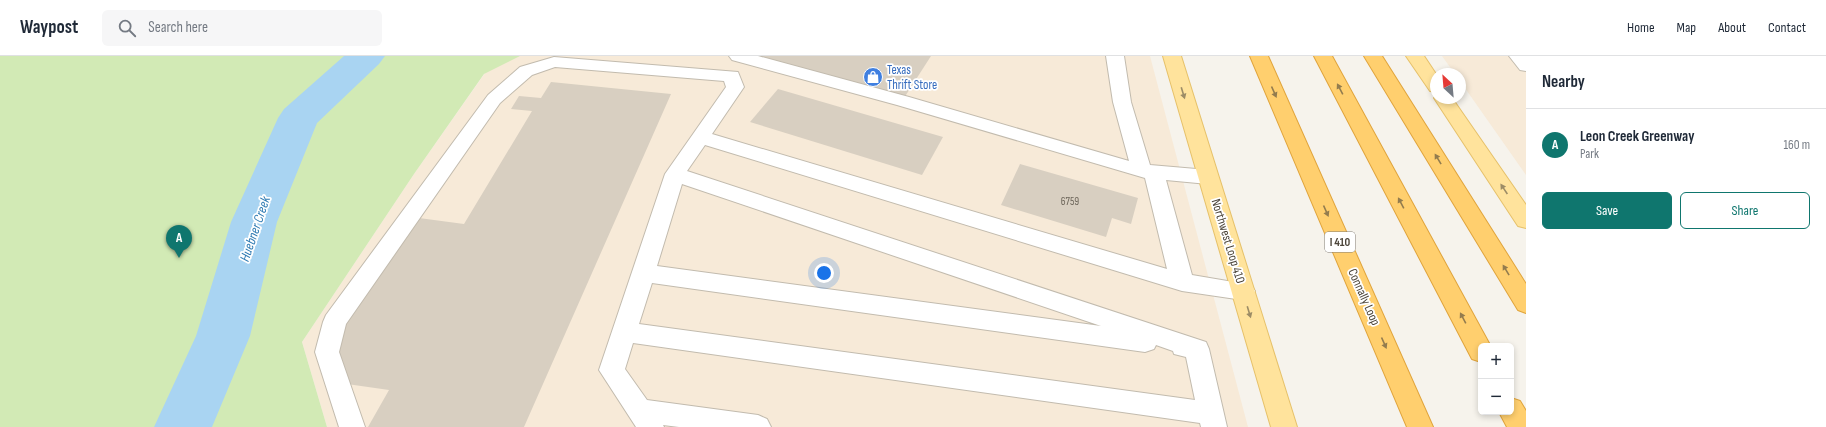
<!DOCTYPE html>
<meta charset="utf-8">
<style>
body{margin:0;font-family:"Sofia Sans Condensed",sans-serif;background:#f6f6f7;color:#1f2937}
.controls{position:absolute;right:12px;bottom:12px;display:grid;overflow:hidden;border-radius:6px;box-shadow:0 2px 6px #0003}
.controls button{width:36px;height:36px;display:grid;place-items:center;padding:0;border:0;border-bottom:1px solid #e0e1e3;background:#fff;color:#1f2937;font:20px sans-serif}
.compass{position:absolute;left:1430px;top:12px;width:36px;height:36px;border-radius:50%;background:#fff;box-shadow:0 2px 6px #0003;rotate:334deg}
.you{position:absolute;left:824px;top:217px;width:14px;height:14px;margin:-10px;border:3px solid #fff;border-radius:50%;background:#1a73e8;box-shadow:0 0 0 6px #1a73e833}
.badge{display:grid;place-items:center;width:26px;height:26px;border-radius:50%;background:#0f766e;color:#fff;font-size:13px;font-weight:700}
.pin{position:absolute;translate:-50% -33px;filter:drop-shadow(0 1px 2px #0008)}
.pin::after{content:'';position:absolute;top:21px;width:14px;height:12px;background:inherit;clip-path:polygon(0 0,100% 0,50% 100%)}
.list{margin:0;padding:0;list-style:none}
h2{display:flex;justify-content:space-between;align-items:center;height:52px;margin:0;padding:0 16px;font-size:17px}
h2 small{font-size:13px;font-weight:400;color:#747a83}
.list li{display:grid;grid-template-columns:26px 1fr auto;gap:12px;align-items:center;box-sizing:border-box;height:72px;padding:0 16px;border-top:1px solid #e0e1e3}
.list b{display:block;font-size:15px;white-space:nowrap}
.list p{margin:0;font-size:13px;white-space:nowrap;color:#747a83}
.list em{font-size:13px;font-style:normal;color:#747a83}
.actions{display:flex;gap:8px;padding:12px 16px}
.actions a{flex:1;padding:9px 0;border:1px solid #0f766e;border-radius:6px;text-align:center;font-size:14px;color:#0f766e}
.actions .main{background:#0f766e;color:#fff}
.icon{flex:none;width:22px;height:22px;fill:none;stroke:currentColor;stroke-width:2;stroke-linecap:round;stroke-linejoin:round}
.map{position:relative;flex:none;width:1526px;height:371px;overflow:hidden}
header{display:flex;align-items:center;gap:24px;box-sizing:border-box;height:56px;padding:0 20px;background:#fff;border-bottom:1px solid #e0e1e3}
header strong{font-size:19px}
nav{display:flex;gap:22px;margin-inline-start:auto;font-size:14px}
.search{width:280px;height:36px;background:#f6f6f7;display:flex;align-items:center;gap:10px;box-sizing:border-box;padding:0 14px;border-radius:6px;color:#747a83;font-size:15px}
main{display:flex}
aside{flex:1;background:#fff}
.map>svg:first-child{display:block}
</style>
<header>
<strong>Waypost</strong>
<div class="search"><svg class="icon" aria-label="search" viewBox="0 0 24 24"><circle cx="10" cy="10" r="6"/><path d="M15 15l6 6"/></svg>Search here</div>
<nav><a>Home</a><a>Map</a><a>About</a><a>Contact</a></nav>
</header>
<main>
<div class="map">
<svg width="1526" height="371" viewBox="0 0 1526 371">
<rect width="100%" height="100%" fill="#f6f3ec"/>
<g fill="#f7ead8">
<polygon points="497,0 1150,0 1248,371 327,371 302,286 414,118"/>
<polygon points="1442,0 1526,0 1526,119 1460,25 1460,18 1455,18"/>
</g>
<polygon fill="#d2eab5" points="0,0 520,0 484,18 414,118 302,286 327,371 0,371"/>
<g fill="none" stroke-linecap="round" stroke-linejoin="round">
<polygon fill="#a9d4f2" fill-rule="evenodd" points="344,0 385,0 379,8 317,67 277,166 250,280 212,371 154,371 196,280 231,166 278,62 284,53"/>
</g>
<g fill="#d8cfc1">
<polygon points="753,0 931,0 904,42"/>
<polygon points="551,26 671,38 524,371 368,371 389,334 347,328 330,289 419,162 464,168 532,55 511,53 519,40 541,42"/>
<polygon points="778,33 943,81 922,119 750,66"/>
<polygon points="1020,108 1138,142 1131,168 1112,162 1106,181 1001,149"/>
</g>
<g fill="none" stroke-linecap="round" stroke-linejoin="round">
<g stroke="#c2bbae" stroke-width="2">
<g id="minor">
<path d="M729,0H758L909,41L1129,105L1113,46L1106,0H1124L1131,46L1150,109L1208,114L1215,116L1218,121L1215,126L1208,128L1166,124L1192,219L1251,229L1255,235L1251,241L1243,244L1182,235L705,89L687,115L1206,286L1209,293L1227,371H1201L1200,367L633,287L625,313L647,344L758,359L767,363L771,371H679L663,369L664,371H636L599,314L665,118L726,31L724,25L555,11L532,19L500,47L346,268L339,296L365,371H339L315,296L323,266L326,259L488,39L520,11L554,1L738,16L744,31L712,78L1167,213L1145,122L897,49L732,4ZM682,128L1101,270L657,210ZM652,227L1145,296L1154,293L1156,289L1173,295L1174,298L1186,301L1195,344L639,268Z"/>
<polygon points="1509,0 1526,0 1526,15 1520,14"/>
</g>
</g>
<g stroke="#e6c16a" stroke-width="2">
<g id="major">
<polygon points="1163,0 1181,0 1297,371 1271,371"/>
<polygon points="1406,0 1424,0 1436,18 1436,36 1430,35"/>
<polygon points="1436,39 1436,42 1452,42 1526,149 1526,172 1518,170 1434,42"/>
</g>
</g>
<g stroke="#e0a43c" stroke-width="2">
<g id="highway">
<polygon points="1250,0 1268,0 1433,371 1407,371"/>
<polygon points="1314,0 1332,0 1490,289 1481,290 1481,306 1472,303"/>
<polygon points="1364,0 1382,0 1526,228 1526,257 1518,254"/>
<polygon points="1511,342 1520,345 1526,355 1526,371 1507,371 1499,356 1511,356"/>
</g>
</g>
<use href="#minor" fill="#fff" fill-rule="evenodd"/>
<use href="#major" fill="#ffe39c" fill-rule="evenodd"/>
<use href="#highway" fill="#ffcf6e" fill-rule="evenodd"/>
</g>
<defs><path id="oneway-solid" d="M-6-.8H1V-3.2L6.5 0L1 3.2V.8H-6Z"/></defs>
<g fill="#937c4e">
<use href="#oneway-solid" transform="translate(1340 33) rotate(-118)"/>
<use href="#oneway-solid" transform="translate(1274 36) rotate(66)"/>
<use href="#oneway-solid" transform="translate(1438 103) rotate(-121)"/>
<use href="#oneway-solid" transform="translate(1401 147) rotate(-118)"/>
<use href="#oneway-solid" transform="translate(1326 155) rotate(66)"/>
<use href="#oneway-solid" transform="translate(1506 214) rotate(-121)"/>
<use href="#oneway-solid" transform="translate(1463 262) rotate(-118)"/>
<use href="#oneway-solid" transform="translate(1384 287) rotate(66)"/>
</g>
<g fill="#9c8c66">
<use href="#oneway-solid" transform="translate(1183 37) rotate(73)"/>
<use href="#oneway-solid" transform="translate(1504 133) rotate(-124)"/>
<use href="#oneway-solid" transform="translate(1249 256) rotate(73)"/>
</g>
<defs>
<g id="shop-disc" transform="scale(1)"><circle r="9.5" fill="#3f7fe0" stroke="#fff"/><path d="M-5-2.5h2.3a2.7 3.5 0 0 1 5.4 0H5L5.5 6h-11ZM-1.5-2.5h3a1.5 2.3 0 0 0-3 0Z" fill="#fff"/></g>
</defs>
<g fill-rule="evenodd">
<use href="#shop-disc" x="873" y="21"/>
</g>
<g text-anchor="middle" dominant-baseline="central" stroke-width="3.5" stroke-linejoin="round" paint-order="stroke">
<g font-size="11" fill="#6e675b">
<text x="1070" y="145">6759</text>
</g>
<rect fill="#fff" stroke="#817c74" stroke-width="1" x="1325" y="176" width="30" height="20" rx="3"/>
<g font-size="12" font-weight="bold" fill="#4b4439">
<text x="1340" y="186">I 410</text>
</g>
<g font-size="13" fill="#366cbe" stroke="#fff" text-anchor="start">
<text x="887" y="14">Texas<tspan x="887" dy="15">Thrift Store</tspan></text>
</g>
<g font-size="13" fill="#4b4439" stroke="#fff">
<text transform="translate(1228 185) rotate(73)">Northwest Loop 410</text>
<text transform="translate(1364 241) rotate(66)">Connally Loop</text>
</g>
<g font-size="14" font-style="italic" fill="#2e7ab2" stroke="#fff">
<text transform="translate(255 173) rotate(-71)">Huebner Creek</text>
</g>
</g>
</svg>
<div class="controls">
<button>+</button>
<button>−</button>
</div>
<svg class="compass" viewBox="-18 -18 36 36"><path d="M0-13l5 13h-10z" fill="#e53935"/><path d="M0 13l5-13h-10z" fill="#747a83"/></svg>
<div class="you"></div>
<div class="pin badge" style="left:179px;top:202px">A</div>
</div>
<aside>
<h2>Nearby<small></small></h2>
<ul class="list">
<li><span class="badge">A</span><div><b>Leon Creek Greenway</b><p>Park</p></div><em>160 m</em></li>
</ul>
<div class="actions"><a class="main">Save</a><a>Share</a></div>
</aside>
</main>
